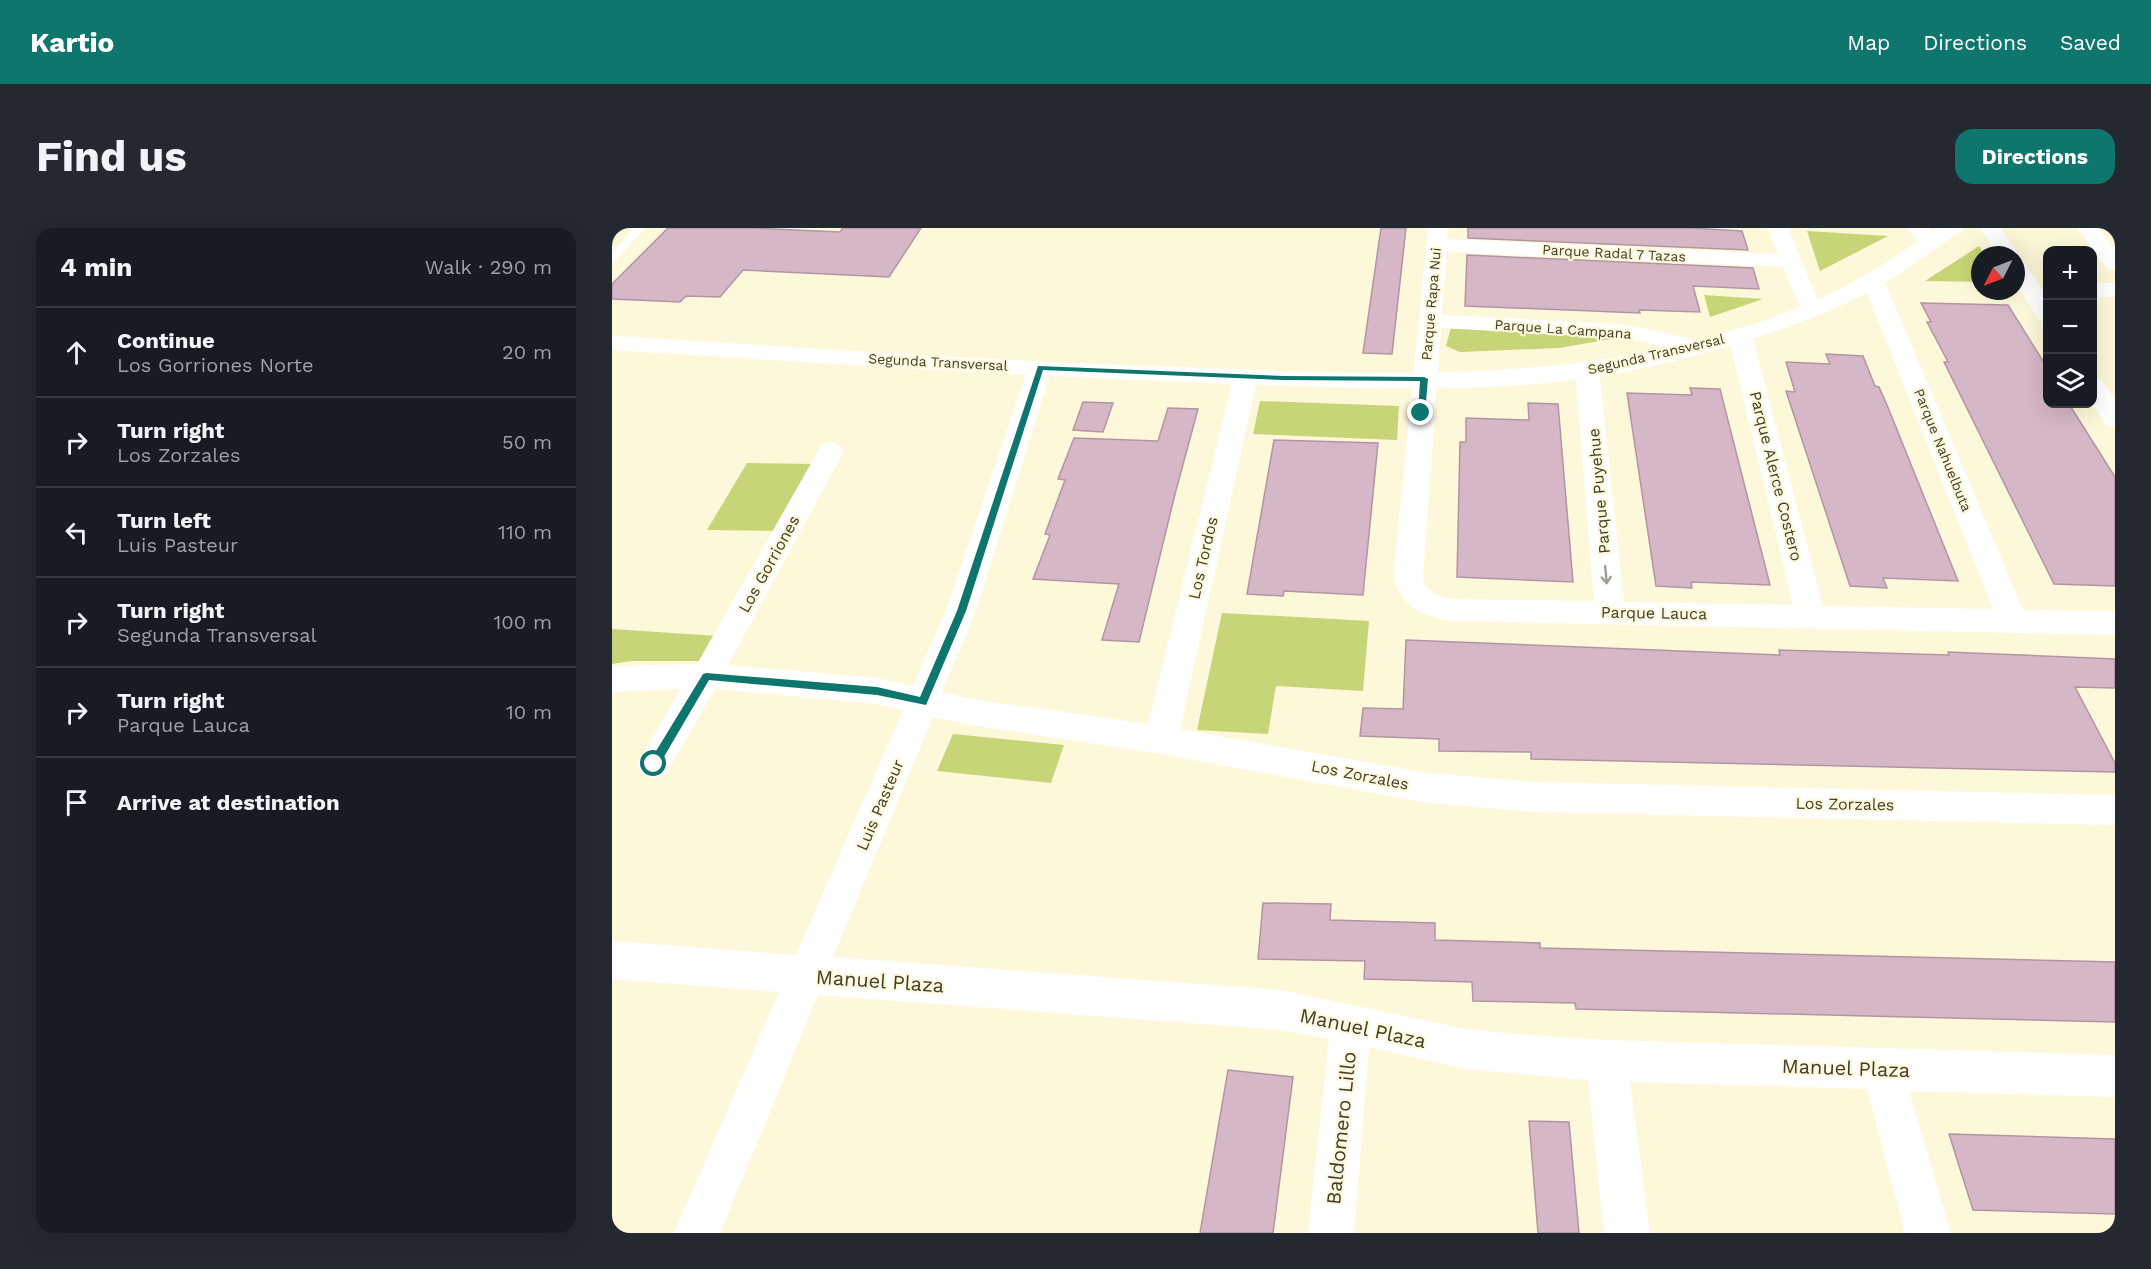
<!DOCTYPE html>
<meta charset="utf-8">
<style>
body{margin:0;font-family:"Work Sans",sans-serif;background:#242831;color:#f1f3f6}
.controls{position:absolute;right:18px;top:18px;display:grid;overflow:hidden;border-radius:12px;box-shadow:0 6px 24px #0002}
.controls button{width:54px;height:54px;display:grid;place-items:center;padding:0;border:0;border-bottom:2px solid #363941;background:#171b24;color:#f1f3f6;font:30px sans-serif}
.compass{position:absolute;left:1359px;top:18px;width:54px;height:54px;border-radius:50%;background:#171b24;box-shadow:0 6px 24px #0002;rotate:228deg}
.stop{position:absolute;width:18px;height:18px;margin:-14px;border:4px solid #0f766e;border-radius:50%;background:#fff}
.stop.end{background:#0f766e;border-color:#fff;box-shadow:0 2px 6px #0008}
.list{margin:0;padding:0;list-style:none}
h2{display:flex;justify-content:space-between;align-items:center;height:78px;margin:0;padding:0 24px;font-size:26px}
h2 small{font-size:20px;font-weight:400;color:#9ea1a6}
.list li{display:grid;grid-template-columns:39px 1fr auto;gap:18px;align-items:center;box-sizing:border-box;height:90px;padding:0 24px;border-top:2px solid #363941}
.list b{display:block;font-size:22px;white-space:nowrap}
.list p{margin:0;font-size:20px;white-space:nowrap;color:#9ea1a6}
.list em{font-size:20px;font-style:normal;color:#9ea1a6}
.icon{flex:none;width:33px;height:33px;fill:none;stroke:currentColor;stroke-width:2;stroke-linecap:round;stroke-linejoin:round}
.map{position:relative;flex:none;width:1503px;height:1005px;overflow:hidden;border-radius:18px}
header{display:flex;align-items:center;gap:36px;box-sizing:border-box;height:84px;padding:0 30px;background:#0f766e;color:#fff}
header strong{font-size:28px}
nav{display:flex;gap:33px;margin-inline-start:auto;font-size:21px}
.intro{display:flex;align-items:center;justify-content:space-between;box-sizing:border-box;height:144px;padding:0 36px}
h1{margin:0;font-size:42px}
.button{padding:15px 27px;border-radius:18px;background:#0f766e;color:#fff;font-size:21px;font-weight:700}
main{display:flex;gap:36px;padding:0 36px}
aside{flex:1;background:#171b24;border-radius:18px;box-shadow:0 6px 24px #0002}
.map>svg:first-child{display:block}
</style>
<header>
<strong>Kartio</strong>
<nav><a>Map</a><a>Directions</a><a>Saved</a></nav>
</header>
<div class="intro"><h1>Find us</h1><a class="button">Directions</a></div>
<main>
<aside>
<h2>4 min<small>Walk · 290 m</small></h2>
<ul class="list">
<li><svg class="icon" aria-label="ahead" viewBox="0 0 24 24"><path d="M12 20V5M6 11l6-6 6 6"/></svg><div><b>Continue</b><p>Los Gorriones Norte</p></div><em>20 m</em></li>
<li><svg class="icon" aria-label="right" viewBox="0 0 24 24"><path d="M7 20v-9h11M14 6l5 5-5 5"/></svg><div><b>Turn right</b><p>Los Zorzales</p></div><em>50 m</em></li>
<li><svg class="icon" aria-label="left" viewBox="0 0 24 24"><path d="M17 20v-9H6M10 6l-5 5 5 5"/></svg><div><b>Turn left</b><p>Luis Pasteur</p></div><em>110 m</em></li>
<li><svg class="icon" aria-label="right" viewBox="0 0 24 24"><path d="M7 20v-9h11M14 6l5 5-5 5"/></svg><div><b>Turn right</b><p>Segunda Transversal</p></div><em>100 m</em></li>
<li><svg class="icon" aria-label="right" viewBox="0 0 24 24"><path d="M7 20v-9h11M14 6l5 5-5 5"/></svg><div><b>Turn right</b><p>Parque Lauca</p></div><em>10 m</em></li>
<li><svg class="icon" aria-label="arrive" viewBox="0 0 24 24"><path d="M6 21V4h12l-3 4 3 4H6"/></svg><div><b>Arrive at destination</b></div></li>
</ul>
</aside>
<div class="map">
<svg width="1503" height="1005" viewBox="0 0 1503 1005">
<rect width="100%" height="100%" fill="#fef8da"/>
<g fill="#c7d477">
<polygon points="1195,3 1276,8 1208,43"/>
<polygon points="1367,18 1373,27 1368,27 1368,54 1313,53"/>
<polygon points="1092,67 1151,71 1098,89"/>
<polygon points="839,99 1005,110 947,120 848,124 834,118"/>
<polygon points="648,173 787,178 785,212 641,206"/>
<polygon points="135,235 204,236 168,303 95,302"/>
<polygon points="610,385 757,393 751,463 664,458 656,506 585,502"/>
<polygon points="0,401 106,408 92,433 19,433 0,436"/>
<polygon points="341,506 452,517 439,555 325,543"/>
</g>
<g fill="#d6b7c7" stroke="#b295a4" stroke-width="1.5">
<polygon points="56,0 139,0 228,4 231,0 309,0 277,49 131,42 108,69 74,68 68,74 0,71 0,56"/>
<polygon points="769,0 794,0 780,126 751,125"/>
<polygon points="856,0 1079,0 1130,3 1136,22 856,10"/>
<polygon points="855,27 1141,40 1147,61 1081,58 1088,84 1027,82 1028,85 853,78"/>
<polygon points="1309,75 1396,77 1436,141 1436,176 1457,176 1503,249 1503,358 1442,356 1332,134 1336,134 1315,94 1319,94"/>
<polygon points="1214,126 1251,128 1263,158 1267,159 1275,177 1346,353 1271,350 1275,360 1238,358 1174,163 1183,164 1174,134 1218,136"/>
<polygon points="1078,160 1108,161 1158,357 1079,354 1080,360 1044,358 1015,165 1080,167"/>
<polygon points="471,174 501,175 491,204 461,202"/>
<polygon points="916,175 946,176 961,354 845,349 848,214 854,214 854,190 917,192"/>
<polygon points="556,180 586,181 563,266 527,414 490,412 507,356 421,351 438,307 433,306 453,252 446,251 462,210 546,213"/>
<polygon points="662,212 766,215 751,367 672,363 671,368 635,366"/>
<polygon points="794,412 1168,427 1167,422 1337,427 1336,424 1503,431 1503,460 1463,459 1503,535 1503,544 919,531 919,524 827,523 827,511 748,508 751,480 791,481"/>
<polygon points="651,675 719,676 718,692 823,695 823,712 928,715 928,720 1503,734 1503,794 964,781 963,775 861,773 860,754 752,751 753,733 646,731"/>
<polygon points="616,842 681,849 661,1005 588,1005"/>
<polygon points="917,893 957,894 967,1005 926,1005"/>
<polygon points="1337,906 1503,911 1503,986 1361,982"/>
</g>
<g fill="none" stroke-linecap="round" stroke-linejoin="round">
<polygon fill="#fff" fill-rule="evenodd" points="22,0 33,0 4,32 0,33 0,24"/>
<g fill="#fff" fill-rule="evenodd">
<path d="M816,0H836L835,11L1166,26L1156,0H1176L1210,82L1207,87L1199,89L1191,87L1171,39L835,24L830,87L1004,96L1028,99L1091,114L1095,119L1091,124L1083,126L1028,113L1004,110L829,100L811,351C815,363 826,368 838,371L982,373L963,142L967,137L975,135L983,137L987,142L1012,374L1181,377L1116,107L1120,102L1128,100L1136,102L1140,107L1211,378L1381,381L1250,52L1253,47L1261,45L1269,47L1272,52L1411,382L1503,383V407L838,393C811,388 791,379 781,351Z"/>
<path d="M1295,0H1317L1329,13L1326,17C1312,21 1303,11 1295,0Z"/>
<polygon points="1368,0 1388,0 1407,27 1404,31 1404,27 1385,27"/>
<polygon points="1465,0 1486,0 1503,22 1503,42 1495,41"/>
<polygon points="1404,33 1412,34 1436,70 1436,95 1428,93 1404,56"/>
<rect x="1480" y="55" width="23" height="14"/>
<polygon points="428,133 436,135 440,140 364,383 330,464 359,471 536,496 622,148 625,143 634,141 643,143 646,148 568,501 815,545 924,554 1503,567 1503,597 924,584 815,575 549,526 359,497 321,489 221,729 669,762 853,801 902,806 995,812 1503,827 1503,869 1297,863 1339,1005 1293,1005 1255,861 1018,854 1038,1005 992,1005 976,852 853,841 757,819 742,1005 696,1005 717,811 669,802 206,767 108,1005 62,1005 167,764 0,751 0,713 184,727 291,482 265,476 103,461 54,546 42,550 30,546 25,536 69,461 0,464 0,438 85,436 206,223 210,217 219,214 228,217 232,223 116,437 265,450 301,458 334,383 416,140 420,135"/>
<polygon points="1480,149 1489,151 1503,172 1503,199 1494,197 1480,176"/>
</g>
<path fill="#fff" fill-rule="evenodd" d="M1326,0H1351L1348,4C1326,17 1307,34 1285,47C1256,66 1224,81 1192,93C1111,124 1022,146 936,155C816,166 695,158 575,154C383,147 192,134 0,122V108C188,119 376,133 565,139C789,147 1019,162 1228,61C1263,44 1293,21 1326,0Z"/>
</g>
<defs><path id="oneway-shaft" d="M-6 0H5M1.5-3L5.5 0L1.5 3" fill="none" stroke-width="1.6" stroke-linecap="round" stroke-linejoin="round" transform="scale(1.5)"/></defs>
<use stroke="#9f9e98" href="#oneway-shaft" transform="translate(994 347) rotate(85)"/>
<polygon fill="#0f766e" points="426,138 672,148 812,149 816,151 813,185 809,187 806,185 808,153 672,152 431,142 354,383 314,477 265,467 97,452 46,539 38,539 38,533 91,446 94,445 265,459 308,469 345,383"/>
<g text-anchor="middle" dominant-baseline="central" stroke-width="4.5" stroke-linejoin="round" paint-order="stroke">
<g font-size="14" fill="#3f3d31" stroke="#fef8da">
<text transform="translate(1002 25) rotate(3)">Parque Radal 7 Tazas</text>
<text transform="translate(819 76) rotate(-85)">Parque Rapa Nui</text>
<text transform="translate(951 101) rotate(4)">Parque La Campana</text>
<text transform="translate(1044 126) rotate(-13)">Segunda Transversal</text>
<text transform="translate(326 134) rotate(3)">Segunda Transversal</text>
<text transform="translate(1331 222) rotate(68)">Parque Nahuelbuta</text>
</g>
<g font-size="16" fill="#3f3d31" stroke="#fef8da">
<text transform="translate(1164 248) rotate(76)">Parque Alerce Costero</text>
<text transform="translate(987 263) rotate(-95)">Parque Puyehue</text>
<text transform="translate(591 330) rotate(-77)">Los Tordos</text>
<text transform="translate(157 336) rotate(-61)">Los Gorriones</text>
<text transform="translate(1042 385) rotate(1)">Parque Lauca</text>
<text transform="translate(748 547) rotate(11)">Los Zorzales</text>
<text transform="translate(1233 576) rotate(1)">Los Zorzales</text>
<text transform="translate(268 577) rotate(-67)">Luis Pasteur</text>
</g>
<g font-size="20" fill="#3f3d31" stroke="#fef8da">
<text transform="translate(268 753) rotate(4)">Manuel Plaza</text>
<text transform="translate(751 800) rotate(12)">Manuel Plaza</text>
<text transform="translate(1234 840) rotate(2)">Manuel Plaza</text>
<text transform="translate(729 900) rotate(-84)">Baldomero Lillo</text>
</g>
</g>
</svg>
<div class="controls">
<button>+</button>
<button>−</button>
<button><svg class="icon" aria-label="layers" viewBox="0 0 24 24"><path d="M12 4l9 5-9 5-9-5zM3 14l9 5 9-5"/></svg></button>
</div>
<svg class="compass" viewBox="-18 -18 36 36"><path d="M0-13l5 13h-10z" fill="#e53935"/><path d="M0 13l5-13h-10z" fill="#9ea1a6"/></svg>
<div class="stop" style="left:42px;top:536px"></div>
<div class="stop end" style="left:809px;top:185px"></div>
</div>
</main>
